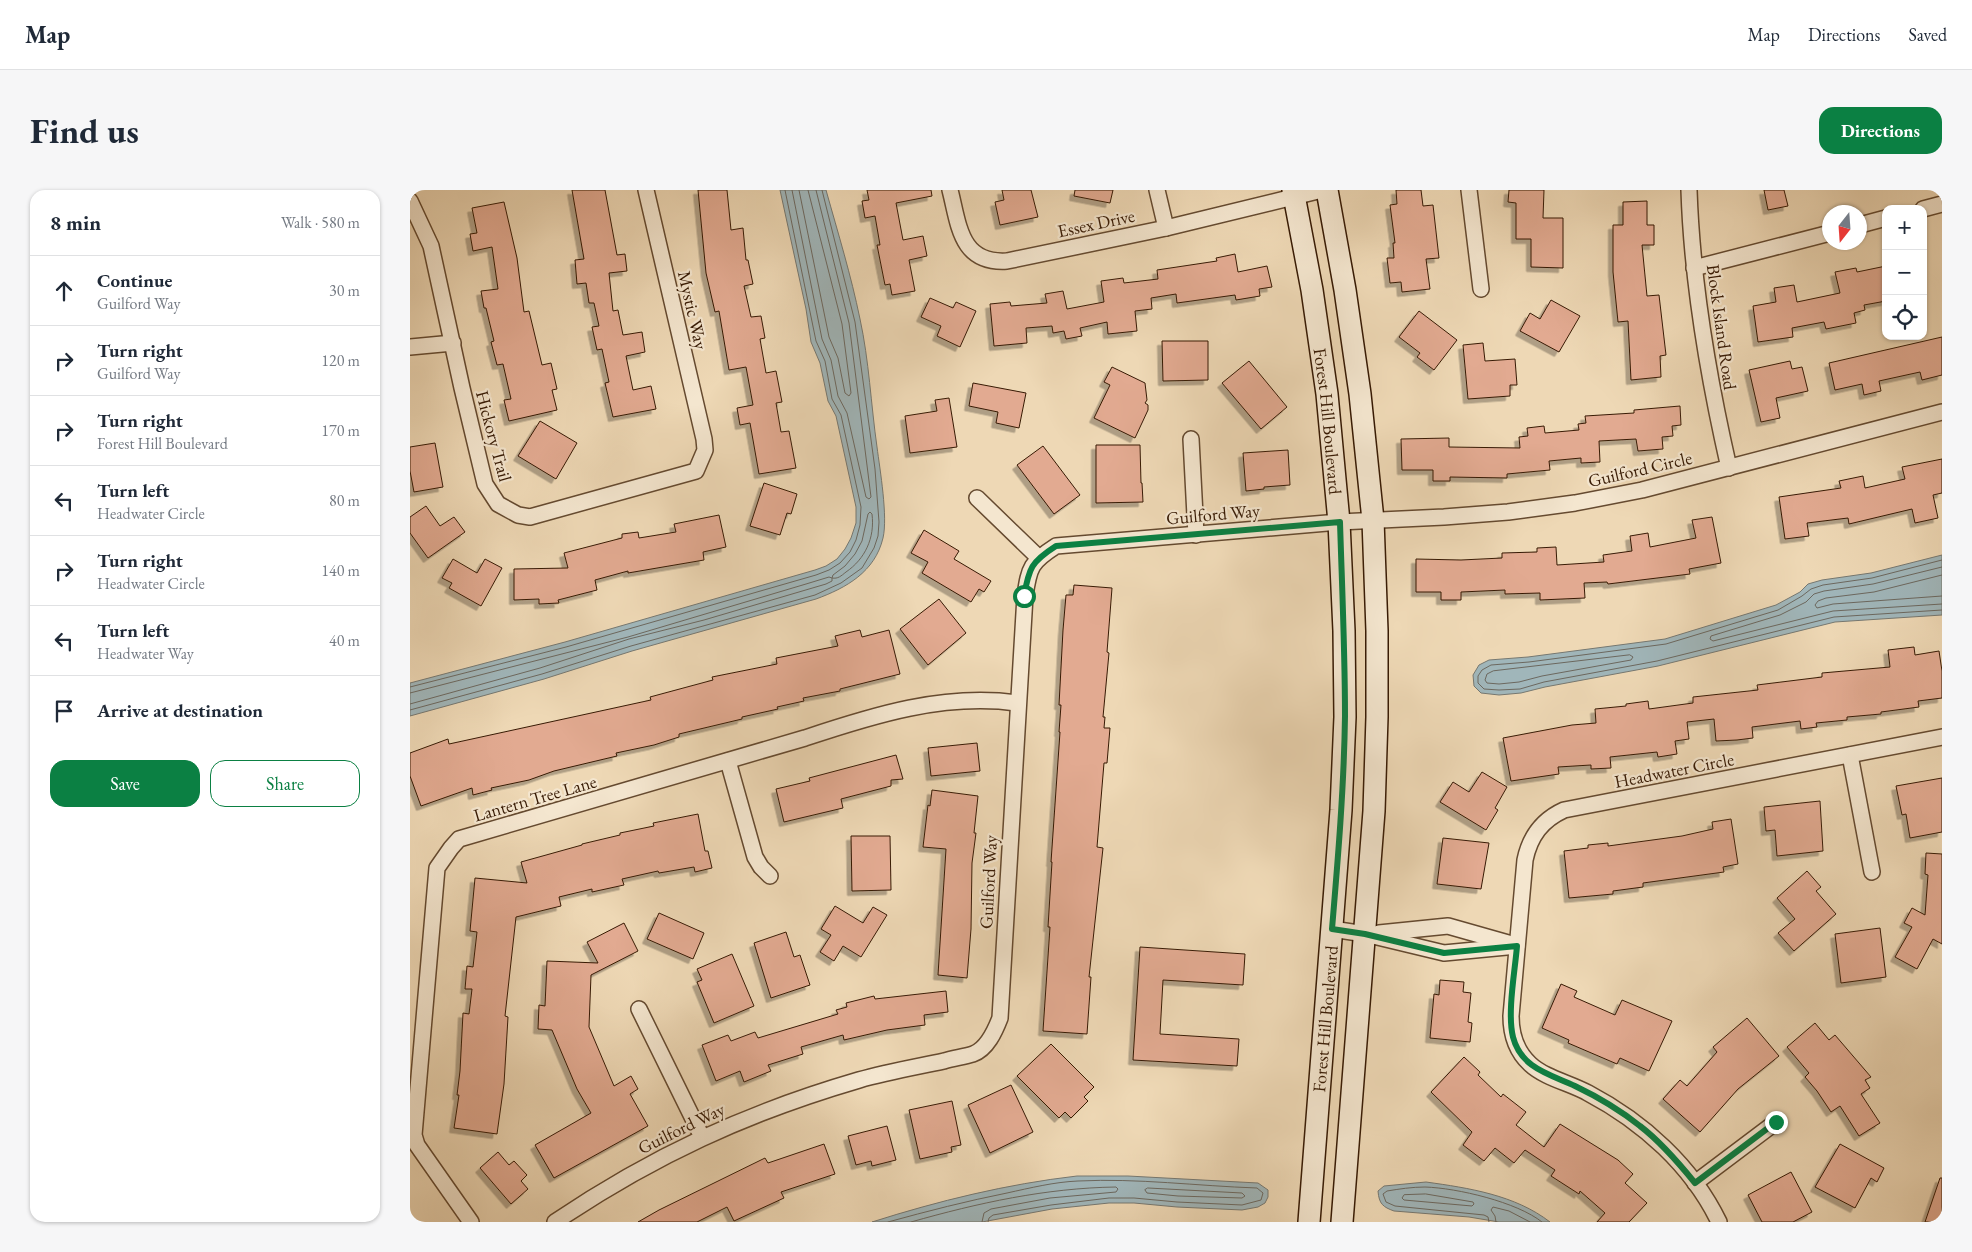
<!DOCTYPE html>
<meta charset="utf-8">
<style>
body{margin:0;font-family:"EB Garamond",serif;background:#f6f6f7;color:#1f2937}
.controls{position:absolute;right:15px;top:15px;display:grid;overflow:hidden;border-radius:10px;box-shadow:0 1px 4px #0004}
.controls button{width:45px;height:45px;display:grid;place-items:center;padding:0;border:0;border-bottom:1px solid #e0e1e3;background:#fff;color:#1f2937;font:25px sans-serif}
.compass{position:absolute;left:1412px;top:15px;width:45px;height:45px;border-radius:50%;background:#fff;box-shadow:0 1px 4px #0004;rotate:197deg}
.stop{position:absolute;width:15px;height:15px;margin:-11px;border:4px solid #0b8043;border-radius:50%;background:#fff}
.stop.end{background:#0b8043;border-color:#fff;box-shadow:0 1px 5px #0008}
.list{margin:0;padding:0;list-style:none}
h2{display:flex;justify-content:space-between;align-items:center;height:65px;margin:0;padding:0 20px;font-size:21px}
h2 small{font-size:16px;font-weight:400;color:#747a83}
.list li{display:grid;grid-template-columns:32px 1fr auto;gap:15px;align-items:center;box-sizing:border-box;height:70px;padding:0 20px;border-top:1px solid #e0e1e3}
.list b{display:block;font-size:19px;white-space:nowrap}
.list p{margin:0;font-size:16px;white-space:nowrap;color:#747a83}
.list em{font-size:16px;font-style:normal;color:#747a83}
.actions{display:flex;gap:10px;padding:15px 20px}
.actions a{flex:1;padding:11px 0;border:1px solid #0b8043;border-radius:15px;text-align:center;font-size:18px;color:#0b8043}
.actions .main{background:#0b8043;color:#fff}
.icon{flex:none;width:28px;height:28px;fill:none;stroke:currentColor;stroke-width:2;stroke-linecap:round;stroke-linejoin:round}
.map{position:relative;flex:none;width:1532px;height:1032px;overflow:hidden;border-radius:15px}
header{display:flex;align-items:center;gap:30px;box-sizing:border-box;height:70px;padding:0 25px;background:#fff;border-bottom:1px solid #e0e1e3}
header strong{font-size:24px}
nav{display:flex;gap:28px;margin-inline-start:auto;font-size:18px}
.intro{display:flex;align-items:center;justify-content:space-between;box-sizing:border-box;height:120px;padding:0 30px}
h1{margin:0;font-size:35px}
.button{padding:12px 22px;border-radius:15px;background:#0b8043;color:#fff;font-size:18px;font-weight:700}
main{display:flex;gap:30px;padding:0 30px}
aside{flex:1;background:#fff;border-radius:15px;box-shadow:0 1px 4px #0004}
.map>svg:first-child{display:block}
</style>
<header>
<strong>Map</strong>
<nav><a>Map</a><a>Directions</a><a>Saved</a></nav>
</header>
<div class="intro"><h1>Find us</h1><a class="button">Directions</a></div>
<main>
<aside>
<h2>8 min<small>Walk · 580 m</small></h2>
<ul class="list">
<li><svg class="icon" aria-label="ahead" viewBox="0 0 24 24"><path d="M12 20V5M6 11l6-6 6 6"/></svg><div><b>Continue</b><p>Guilford Way</p></div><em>30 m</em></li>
<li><svg class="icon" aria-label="right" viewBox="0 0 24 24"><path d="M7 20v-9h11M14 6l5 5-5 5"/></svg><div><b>Turn right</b><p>Guilford Way</p></div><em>120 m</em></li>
<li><svg class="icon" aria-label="right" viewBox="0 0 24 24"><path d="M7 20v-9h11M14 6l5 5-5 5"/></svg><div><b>Turn right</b><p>Forest Hill Boulevard</p></div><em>170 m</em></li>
<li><svg class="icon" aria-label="left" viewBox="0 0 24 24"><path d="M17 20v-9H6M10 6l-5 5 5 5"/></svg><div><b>Turn left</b><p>Headwater Circle</p></div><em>80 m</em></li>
<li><svg class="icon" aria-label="right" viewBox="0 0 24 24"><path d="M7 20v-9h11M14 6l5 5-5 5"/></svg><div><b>Turn right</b><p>Headwater Circle</p></div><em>140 m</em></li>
<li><svg class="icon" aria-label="left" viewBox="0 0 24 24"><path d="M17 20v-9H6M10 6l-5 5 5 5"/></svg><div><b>Turn left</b><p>Headwater Way</p></div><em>40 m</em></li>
<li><svg class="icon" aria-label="arrive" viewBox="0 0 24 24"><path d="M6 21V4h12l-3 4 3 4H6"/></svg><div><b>Arrive at destination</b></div></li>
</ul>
<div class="actions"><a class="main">Save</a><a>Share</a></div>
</aside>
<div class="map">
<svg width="1532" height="1032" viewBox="0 0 1532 1032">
<defs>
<filter id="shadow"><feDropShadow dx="-4.5" dy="4.5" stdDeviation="0" flood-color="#0004"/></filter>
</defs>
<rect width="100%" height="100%" fill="#eed8b5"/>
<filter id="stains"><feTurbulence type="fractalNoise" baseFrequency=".004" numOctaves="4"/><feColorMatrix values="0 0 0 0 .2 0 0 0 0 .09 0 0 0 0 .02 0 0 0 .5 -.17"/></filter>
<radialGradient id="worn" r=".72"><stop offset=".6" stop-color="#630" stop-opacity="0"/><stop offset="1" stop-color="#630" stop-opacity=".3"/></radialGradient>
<g fill="#a0b6ba" stroke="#767871">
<path d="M370,0H416C428,43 441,85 450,129C459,170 461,215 467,257C470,280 478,327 473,348C465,382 436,398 406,409L222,461L134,489L0,526V493L155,452L405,380L416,376L427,369L435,359L441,348L446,333V317L426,226L418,211L410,173L401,152L396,119Z"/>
<polygon points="1532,365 1532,425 1425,432 1248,476 1135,497 1111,503 1089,505 1071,503 1064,496 1063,485 1069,475 1079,470 1118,467 1255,449 1366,415 1390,402 1398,394 1412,390 1461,383"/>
<path d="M667,986H718L848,993L858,1000V1007L855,1013L848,1017L832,1020L767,1017L724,1013H699L642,1019L572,1032H462C528,1011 597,994 667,986Z"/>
<path d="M1016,992C1059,998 1105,1005 1140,1032H1089L1059,1027L984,1021C973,1017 969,1014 968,1001L974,996Z"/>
</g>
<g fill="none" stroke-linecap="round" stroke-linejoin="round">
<g stroke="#6c685f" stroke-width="1">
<polyline points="382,0 412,149 421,170 428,206 437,223 456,307 459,309 461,307 439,133 406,0"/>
<polyline points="389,0 419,147 428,168 435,203 439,206 441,203 432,134 398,0"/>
<polyline points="1532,370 1462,388 1413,395 1401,399 1392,406 1368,420 1256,454 1119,472 1081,475 1072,480 1068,486 1068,493 1074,499 1089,500 1110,499 1134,492 1247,471 1424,427 1532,420"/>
<polyline points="1532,377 1463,394 1414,401 1404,404 1396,412 1370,425 1301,446 1300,449 1303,451 1423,421 1532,414"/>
<polyline points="1532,385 1464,402 1416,408 1408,411 1405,415 1407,418 1423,414 1532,406"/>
<polygon points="1220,465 1223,467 1221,470 1132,486 1109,492 1089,494 1077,493 1075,490 1077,484 1083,481"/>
<polyline points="0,497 156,457 406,385 419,380 430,373 440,362 446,350 450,335 451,317 431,225 422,209 415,171 406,151 375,0"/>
<path d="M0,503L218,447L396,394L419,387L422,388L423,385L435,376L445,364L452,351L458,324L460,322L462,324C465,348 455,369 436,382C431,386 428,389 422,388V391L416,394L294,430L219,449L130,478L0,514"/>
<polyline points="0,520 132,484 221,456 405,405 431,393 452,378 464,358 468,346 469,332 465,279 445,132 412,0"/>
<polygon points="738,998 832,1003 835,1006 832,1008 768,1006 737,1003 735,1000"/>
<polygon points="1016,1004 1063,1012 1064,1014 1062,1016 994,1010 992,1008 994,1005"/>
<path d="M478,1032C518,1021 557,1011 597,1003C620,998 644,992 668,991C728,988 787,996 847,998L853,1003L851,1010L832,1015L767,1012L724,1008H699L641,1015L583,1025L579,1028L578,1032"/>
<path d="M501,1032C568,1013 636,998 706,997L708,999L706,1002L640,1008L581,1019L574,1023L572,1032"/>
<path d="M1079,1032L1078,1027L1074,1025L985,1016L976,1012L973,1004L977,1001C989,999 1002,997 1015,997C1047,998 1107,1012 1132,1032"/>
<polyline points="1086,1032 1085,1026 1081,1020 1083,1017 1099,1021 1120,1032"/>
</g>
</g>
<g fill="#e2aa91" stroke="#371a04" filter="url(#shadow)">
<polygon points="162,0 195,0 207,65 215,64 217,81 199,83 203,121 208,120 213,145 232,142 235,162 216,166 223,200 241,196 246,219 203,227 195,193 199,192 192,159 187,160 182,137 189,136 184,113 179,113 176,93 167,94 165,70 174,69"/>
<polygon points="288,0 317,0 321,40 333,38 336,70 338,70 343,94 334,96 341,127 351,126 355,148 350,149 356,183 366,181 372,212 366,213 371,242 379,241 386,278 349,284 340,233 330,235 327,218 343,215 336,177 319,180 309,121 305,122 296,83"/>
<polygon points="457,0 521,0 522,6 486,13 493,50 513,46 517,66 499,70 505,101 482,105 480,94 475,95 467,55 470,55 465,26 455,28 452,11 459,10"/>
<polygon points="592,0 621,0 628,27 590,35 585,12 594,10"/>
<polygon points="665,0 703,0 700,13 664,6"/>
<polygon points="986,0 1011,0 1013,16 1023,15 1029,68 1016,69 1020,99 992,102 991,92 980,93 977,68 984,68 983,53 985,53 980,15 987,14"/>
<polygon points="1099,0 1134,0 1133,28 1153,28 1153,78 1121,77 1121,49 1106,49 1106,13 1098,12"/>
<polygon points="1354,0 1374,0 1378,16 1358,20"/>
<polygon points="1237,11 1237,35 1244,35 1244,55 1232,55 1237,106 1249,105 1256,165 1250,166 1251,187 1221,190 1218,131 1208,132 1203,82 1203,35 1213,35 1213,12"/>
<polygon points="94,12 107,68 114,122 119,121 132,175 141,173 147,199 142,200 147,220 99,231 94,210 101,209 93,174 87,175 81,152 84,151 76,118 74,118 71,101 88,99 82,57 63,61 60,44 67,43 62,18"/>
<polygon points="825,64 828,82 857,76 862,97 849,99 850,106 826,110 825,105 767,113 766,104 741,108 742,119 725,121 727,141 698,144 697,132 670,138 672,146 656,149 654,141 643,143 642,136 616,138 617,153 584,156 580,114 600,112 601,116 637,113 635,104 653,101 657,119 694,112 691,91 713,88 714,93 748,89 747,80 807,71 806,68"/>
<polygon points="1476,76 1476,111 1454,115 1455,120 1444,123 1446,133 1416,139 1414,132 1382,138 1383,147 1348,152 1343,116 1366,112 1364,98 1384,95 1387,112 1430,103 1425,82 1446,78 1447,82"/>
<polygon points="520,108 543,118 546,112 566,121 550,157 527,146 531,136 511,127"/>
<polygon points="1141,110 1170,126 1149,162 1110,141 1120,123 1130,129"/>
<polygon points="1009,121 1047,150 1024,180 1007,167 1010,163 989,147"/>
<polygon points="1532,147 1532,185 1512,190 1510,182 1469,191 1471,201 1454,205 1452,194 1425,200 1419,173"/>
<polygon points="752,151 798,151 798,190 753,191"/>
<polygon points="1073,153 1075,171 1105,169 1107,195 1100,195 1100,206 1058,209 1053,155"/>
<polygon points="839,171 877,217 851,239 812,193"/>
<polygon points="1380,171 1382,179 1392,177 1398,201 1366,208 1370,228 1351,232 1339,180"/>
<polygon points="702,177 735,193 737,210 735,213 738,215 738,220 725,248 684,228 700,195 694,192"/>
<polygon points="563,193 616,203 609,238 586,233 588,222 559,216"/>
<polygon points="539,208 547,257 500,263 495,226 527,221 525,210"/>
<polygon points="1270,216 1271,235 1262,236 1263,246 1252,247 1253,259 1228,261 1226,249 1189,251 1190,272 1171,273 1171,268 1139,271 1140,280 1097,284 1097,288 1040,287 1040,291 1023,291 1023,280 992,280 991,249 1039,248 1039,257 1110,258 1109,247 1118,246 1117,238 1134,236 1135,243 1169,240 1168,234 1176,233 1175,226 1224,223 1224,220"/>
<polygon points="130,231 167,253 146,289 108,266"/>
<polygon points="25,253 33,297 4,302 0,281 0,257"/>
<polygon points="686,255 730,255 731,293 732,293 733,312 686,313"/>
<polygon points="633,256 670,305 644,324 607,275"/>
<polygon points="878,260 880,295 854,297 854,299 836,301 833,263"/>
<polygon points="1532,269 1532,303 1523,305 1528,328 1505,333 1502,319 1439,334 1438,328 1397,333 1399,346 1375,349 1369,307 1431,298 1429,291 1453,286 1455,298 1495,289 1492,277"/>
<polygon points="354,293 387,304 381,324 377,323 370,345 340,336"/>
<polygon points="16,316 30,336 44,327 55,342 18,368 0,343 0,327"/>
<polygon points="309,325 316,357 293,362 294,370 218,383 218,381 185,390 187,400 148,410 149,413 129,414 129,409 104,410 104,379 158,378 154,363 212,348 212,344 228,342 229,348 266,342 264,334"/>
<polygon points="1302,327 1311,373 1279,379 1280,384 1198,394 1197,392 1174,393 1175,408 1130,410 1130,403 1095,404 1095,400 1051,402 1051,410 1031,410 1031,402 1006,402 1006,369 1051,370 1092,368 1092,363 1127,362 1127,358 1146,357 1147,375 1194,372 1193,365 1222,361 1220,346 1238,343 1240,357 1286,348 1282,330"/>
<polygon points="514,340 549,361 544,369 581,391 574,402 569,399 561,412 512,383 518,372 501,363"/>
<polygon points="43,369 67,383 75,369 92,378 71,416 39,398 42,393 32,388"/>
<polygon points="664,395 702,398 697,462 699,463 693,527 695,527 694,538 700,538 697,573 694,573 687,657 693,658 679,787 681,787 677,844 633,841 640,737 638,737 642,672 641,672 650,542 649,542 651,515 649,515 653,440 656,405 663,405"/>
<polygon points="529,409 556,443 518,475 490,439"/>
<polygon points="450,440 452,447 479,440 490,484 430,499 430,501 393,508 394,511 367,517 368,519 332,527 332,529 269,544 269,547 244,555 206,563 207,566 144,581 119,590 81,598 82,600 63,605 62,598 11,616 0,586 0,563 38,549 39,554 241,510 240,507 303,490 302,487 367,474 366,468 428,456 425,446"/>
<polygon points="1504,457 1505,465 1529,461 1532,481 1532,508 1508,511 1509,517 1471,522 1471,524 1437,527 1437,530 1406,533 1407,537 1391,539 1390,531 1342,537 1343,548 1327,550 1306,551 1304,529 1277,532 1279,549 1265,551 1267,564 1248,567 1247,562 1200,567 1201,578 1181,579 1181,575 1148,577 1149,584 1101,591 1093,548 1162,535 1186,533 1185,519 1216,516 1216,514 1238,511 1239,519 1283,513 1283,507 1348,500 1347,495 1412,487 1412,483 1480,477 1478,460"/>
<polygon points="567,553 570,581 521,586 518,558"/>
<polygon points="486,565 493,589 481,590 481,596 431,609 433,618 374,632 366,599 400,591 399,588"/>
<polygon points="1072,582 1097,597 1085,618 1088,620 1076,640 1030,612 1043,592 1059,602"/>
<polygon points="1532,588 1532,642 1500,648 1496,624 1492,625 1486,596"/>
<polygon points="522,600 568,606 564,643 566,643 562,673 561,739 557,788 528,785 536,659 513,657 518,615 520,616"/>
<polygon points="1410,611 1413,661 1367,666 1365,640 1356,641 1354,617"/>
<polygon points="288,624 295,661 298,661 302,678 285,682 284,677 249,683 248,681 212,689 214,695 182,702 182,699 149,707 151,716 106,727 95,826 98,827 94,894 87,944 44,938 49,905 47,905 50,881 53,823 59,824 62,799 55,799 57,776 63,777 67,742 60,741 65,688 117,693 111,672 172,655 172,654 210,645 210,643 244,636 243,633"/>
<polygon points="1321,629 1328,674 1313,677 1314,682 1233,693 1233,697 1203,701 1203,704 1159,708 1154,661 1178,658 1178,655 1198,653 1198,656 1272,646 1303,639 1302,632"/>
<polygon points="441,646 480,646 481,700 442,701"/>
<polygon points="1033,648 1079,653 1071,699 1027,694"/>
<polygon points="1516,663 1532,664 1532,754 1523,749 1507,779 1485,767 1502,737 1494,733 1502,718 1515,725 1518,685 1515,684"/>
<polygon points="1397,681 1411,697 1406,701 1426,724 1384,761 1368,743 1385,729 1367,708"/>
<polygon points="425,716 453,733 463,717 477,725 451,767 433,756 424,771 410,762 421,745 411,739"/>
<polygon points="249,723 294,743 283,769 237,749"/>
<polygon points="214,733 228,761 181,785 179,837 204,896 221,886 228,899 220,904 238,936 144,988 125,955 181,923 167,899 142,840 128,839 129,815 135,816 137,771 188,773 177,752"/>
<polygon points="1470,738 1476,787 1431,793 1425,744"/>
<polygon points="376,742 384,767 390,765 400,795 361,808 344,753"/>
<polygon points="730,757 835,764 833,795 753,790 750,844 829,849 827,876 723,870"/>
<polygon points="322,764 344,816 304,833 287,792 292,790 287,779"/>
<polygon points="1030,790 1054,792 1053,802 1061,803 1058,832 1062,833 1060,852 1020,848 1024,804 1029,805"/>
<polygon points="1151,794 1167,801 1164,807 1205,825 1212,810 1262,831 1239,881 1210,868 1207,874 1158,853 1159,850 1132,838"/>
<polygon points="536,801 538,822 514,825 515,835 477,840 434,850 433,845 391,857 393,864 358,875 361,881 334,892 330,881 306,891 292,855 318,845 321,851 345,842 348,848 428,824 426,820 437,817 436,813 464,806 465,809"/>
<polygon points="1337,828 1369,866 1328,899 1290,942 1253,909 1270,890 1277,896 1307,862 1303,857"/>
<polygon points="1405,833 1419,850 1425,845 1461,887 1455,890 1460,898 1451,904 1470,933 1449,946 1430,916 1421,922 1407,901 1395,887 1399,883 1377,857"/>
<polygon points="641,854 684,897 674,907 678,911 661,928 655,922 649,928 607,886"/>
<polygon points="1054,867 1070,882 1068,885 1091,907 1093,904 1116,922 1106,935 1134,957 1150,934 1208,970 1223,984 1215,993 1237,1013 1219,1032 1187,1032 1195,1023 1170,1001 1169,1004 1141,986 1145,980 1115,960 1104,973 1085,958 1074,971 1053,955 1062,942 1021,902"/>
<polygon points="601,895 623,942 580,963 558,915"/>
<polygon points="542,911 551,955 541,957 542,962 510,969 499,920"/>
<polygon points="477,936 486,970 462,976 461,971 446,975 438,946"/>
<polygon points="414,954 425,984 371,1002 374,1008 324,1031 317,1017 287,1032 228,1032 249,1020 355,968 358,973"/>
<polygon points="1430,954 1474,978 1467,992 1461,988 1445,1018 1405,997"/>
<polygon points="88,962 99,975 104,971 117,985 111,991 118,999 101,1014 70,978"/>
<polygon points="1381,982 1402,1022 1383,1032 1352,1032 1338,1005"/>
<polygon points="1530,988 1532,988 1532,1032 1515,1032"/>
</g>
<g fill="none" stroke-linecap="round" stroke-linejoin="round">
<g stroke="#654a30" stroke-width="18">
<g id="minor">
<path d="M540,0C549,35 550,74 597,71L756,38L912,0"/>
<polyline points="747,0 756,38"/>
<polyline points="1059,0 1071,99"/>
<path d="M1279,0C1282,94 1298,186 1319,278"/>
<polyline points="0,11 21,56 52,198 75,294 88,314 108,325 120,327 286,281 295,260 294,249 236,0"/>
<polyline points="1513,19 1532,14"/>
<polyline points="1450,35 1476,28"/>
<polyline points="1284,78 1420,43"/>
<polyline points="0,157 43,153"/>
<polyline points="781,249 786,345"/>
<polyline points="567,308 628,367"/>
<polyline points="1440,565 1462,682"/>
<polyline points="318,571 345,667 351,677 360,686"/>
<polyline points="922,739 955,744 1034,763 1107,756"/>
<polyline points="969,743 1038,736 1098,753"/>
<polyline points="229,819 292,947"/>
<polyline points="1285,993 1366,932"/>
<path d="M61,1032L7,955L4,945L27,678L41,658L49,649L395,548C464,525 534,503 607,513"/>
<path d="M145,1032C243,966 336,923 449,890C477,882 506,877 534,871C543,868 554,867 563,864C577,859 585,841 590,828L615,406C619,377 621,372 646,356L929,332L1034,327L1098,322L1165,313L1232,300L1532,222"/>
<path d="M1309,1032C1282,976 1233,932 1178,903C1160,893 1135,888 1120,874C1106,861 1101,845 1101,826L1115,670C1120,646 1132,630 1154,620L1532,547"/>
</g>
</g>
<g stroke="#371a04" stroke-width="24">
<g id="secondary">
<path id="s1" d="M883,0L902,100L917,204L929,332L934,441L935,527L931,620L899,1032"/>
<polyline points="917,0 935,100 950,204 963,330 967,441 967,527 964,621 932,1032"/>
</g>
</g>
<use href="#minor" stroke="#f4e6cf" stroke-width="15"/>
<use href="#secondary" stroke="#f4e6cf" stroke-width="21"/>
</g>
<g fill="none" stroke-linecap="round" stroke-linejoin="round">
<path stroke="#0b8043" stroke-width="6" d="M614,406C619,378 621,372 646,356L930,332C932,397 935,461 935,526C934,597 928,668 922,739L955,744L1034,763L1107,756C1105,781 1097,823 1103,847C1111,878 1139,884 1165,896C1188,907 1210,920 1230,936C1251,952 1268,972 1285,993L1366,932"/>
</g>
<g text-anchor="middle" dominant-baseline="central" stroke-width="4.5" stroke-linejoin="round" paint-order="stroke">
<g font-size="18" fill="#371a04" stroke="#f4e6cf">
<text transform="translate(686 33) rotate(-12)">Essex Drive</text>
<text transform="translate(283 120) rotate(77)">Mystic Way</text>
<text transform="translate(1312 137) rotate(82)">Block Island Road</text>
<text stroke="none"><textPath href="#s1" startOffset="234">Forest Hill Boulevard</textPath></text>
<text transform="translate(84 246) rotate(75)">Hickory Trail</text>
<text transform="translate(1230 279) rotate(-13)">Guilford Circle</text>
<text transform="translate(803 324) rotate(-5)">Guilford Way</text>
<text transform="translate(1264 580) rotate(-11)">Headwater Circle</text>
<text transform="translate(125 608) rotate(-16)">Lantern Tree Lane</text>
<text transform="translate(578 692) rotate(-87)">Guilford Way</text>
<text transform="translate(915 829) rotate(-85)">Forest Hill Boulevard</text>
<text transform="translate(271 938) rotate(-26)">Guilford Way</text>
</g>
</g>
<rect width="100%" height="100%" filter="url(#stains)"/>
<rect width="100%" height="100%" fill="url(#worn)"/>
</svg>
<div class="controls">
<button>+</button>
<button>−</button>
<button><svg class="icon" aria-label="locate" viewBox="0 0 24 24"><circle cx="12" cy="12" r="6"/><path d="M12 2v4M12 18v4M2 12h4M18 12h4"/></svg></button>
</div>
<svg class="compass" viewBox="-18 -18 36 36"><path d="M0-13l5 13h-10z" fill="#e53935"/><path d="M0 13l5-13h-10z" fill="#747a83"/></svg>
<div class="stop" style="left:614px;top:406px"></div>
<div class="stop end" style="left:1366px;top:932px"></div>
</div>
</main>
